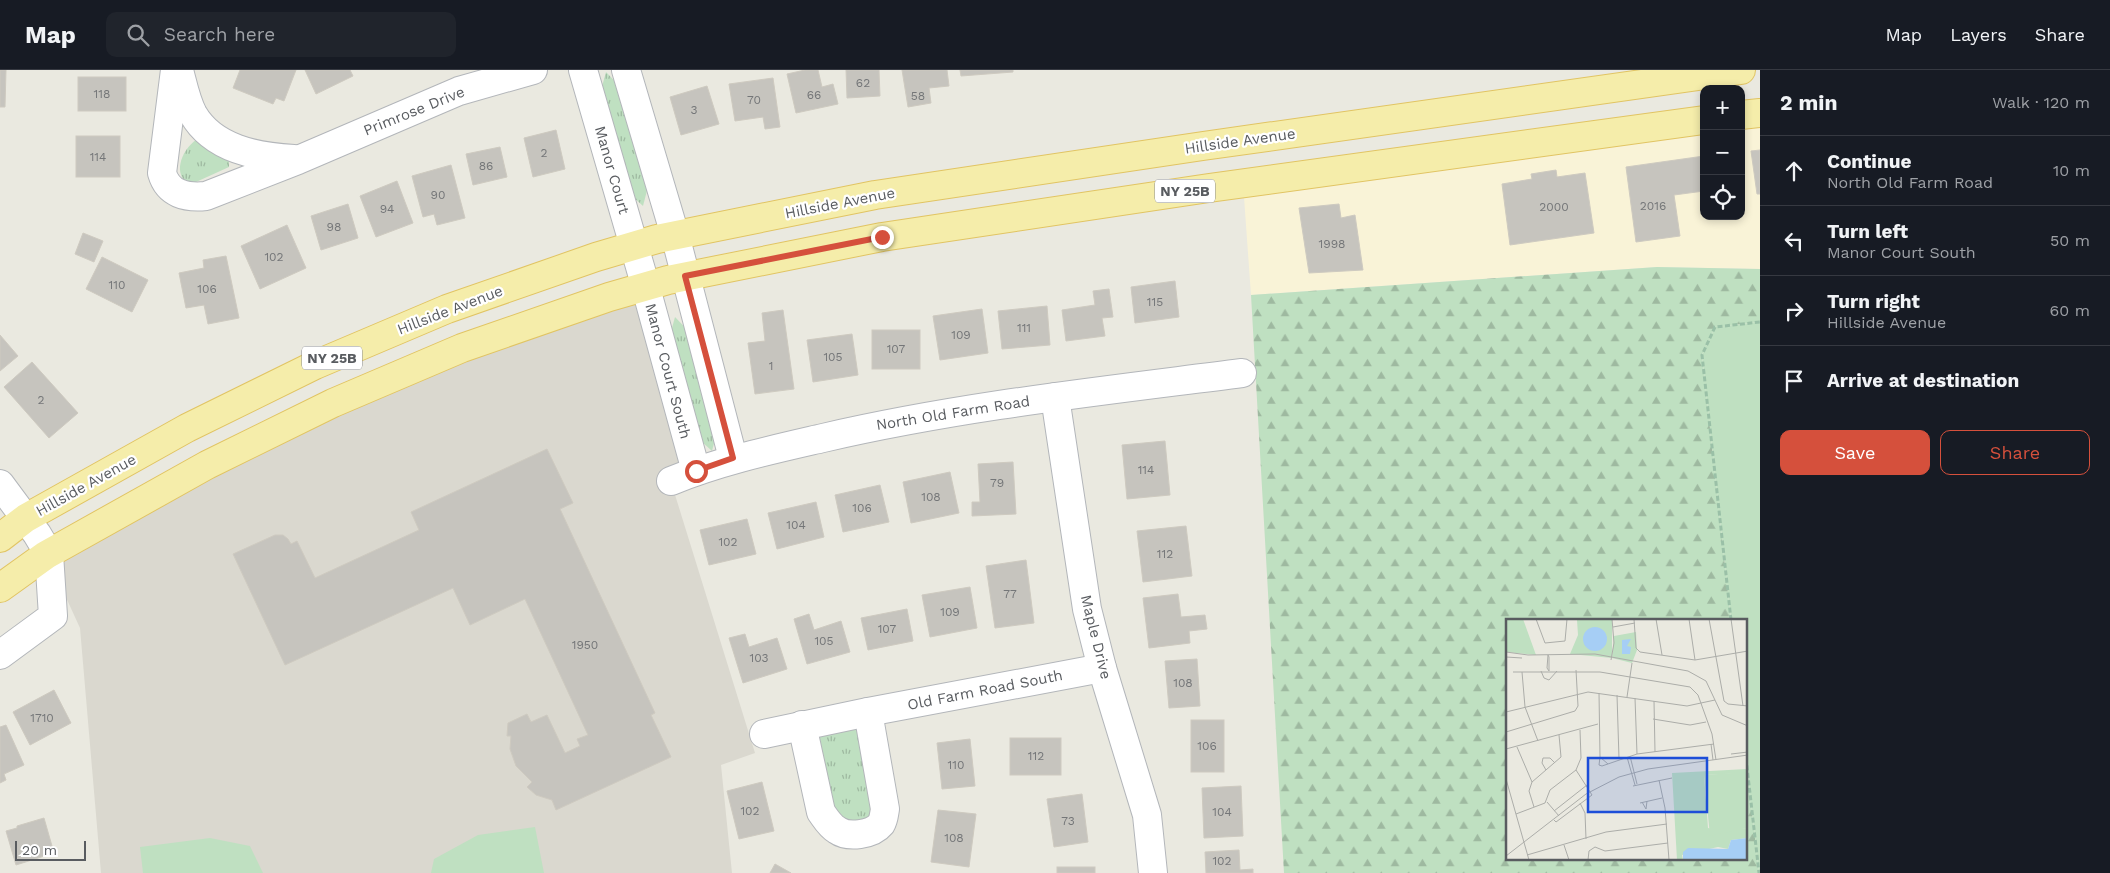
<!DOCTYPE html>
<meta charset="utf-8">
<style>
body{margin:0;font-family:"Work Sans",sans-serif;background:#20242c;color:#f1f3f6}
.controls{position:absolute;right:15px;top:15px;display:grid;overflow:hidden;border-radius:10px;box-shadow:0 2px 8px #0003}
.controls button{width:45px;height:45px;display:grid;place-items:center;padding:0;border:0;border-bottom:1px solid #363941;background:#171b24;color:#f1f3f6;font:25px sans-serif}
.scale{position:absolute;left:15px;bottom:12px;width:71px;box-sizing:border-box;padding-left:5px;border:2px solid #595c60;border-top:0;font-size:14px;line-height:18px;white-space:nowrap;color:#595c60;-webkit-text-stroke:4px #fff;paint-order:stroke}
.stop{position:absolute;width:15px;height:15px;margin:-11px;border:4px solid #d5503c;border-radius:50%;background:#fff}
.stop.end{background:#d5503c;border-color:#fff;box-shadow:0 1px 5px #0008}
.list{margin:0;padding:0;list-style:none}
h2{display:flex;justify-content:space-between;align-items:center;height:65px;margin:0;padding:0 20px;font-size:21px}
h2 small{font-size:16px;font-weight:400;color:#9ea1a6}
.list li{display:grid;grid-template-columns:32px 1fr auto;gap:15px;align-items:center;box-sizing:border-box;height:70px;padding:0 20px;border-top:1px solid #363941}
.list b{display:block;font-size:19px;white-space:nowrap}
.list p{margin:0;font-size:16px;white-space:nowrap;color:#9ea1a6}
.list em{font-size:16px;font-style:normal;color:#9ea1a6}
.actions{display:flex;gap:10px;padding:15px 20px}
.actions a{flex:1;padding:11px 0;border:1px solid #d5503c;border-radius:10px;text-align:center;font-size:18px;color:#d5503c}
.actions .main{background:#d5503c;color:#fff}
.icon{flex:none;width:28px;height:28px;fill:none;stroke:currentColor;stroke-width:2;stroke-linecap:round;stroke-linejoin:round}
.map{position:relative;flex:none;width:1760px;height:803px;overflow:hidden}
header{display:flex;align-items:center;gap:30px;box-sizing:border-box;height:70px;padding:0 25px;background:#171b24;border-bottom:1px solid #363941}
header strong{font-size:24px}
nav{display:flex;gap:28px;margin-inline-start:auto;font-size:18px}
.search{width:350px;height:45px;background:#20242c;display:flex;align-items:center;gap:12px;box-sizing:border-box;padding:0 18px;border-radius:10px;color:#9ea1a6;font-size:19px}
main{display:flex}
aside{flex:1;background:#171b24}
.map>svg:first-child{display:block}
</style>
<header>
<strong>Map</strong>
<div class="search"><svg class="icon" aria-label="search" viewBox="0 0 24 24"><circle cx="10" cy="10" r="6"/><path d="M15 15l6 6"/></svg>Search here</div>
<nav><a>Map</a><a>Layers</a><a>Share</a></nav>
</header>
<main>
<div class="map">
<svg width="1760" height="803" viewBox="0 0 1760 803">
<defs>
<pattern id="grass-tufts" width="24" height="20" patternUnits="userSpaceOnUse" patternTransform="scale(1.25)"><rect width="24" height="20" fill="#bfe0c1"/><path d="M3 7l-1-3M5 7V3M7 7l1-3M15 17l-1-3M17 17v-4M19 17l1-3" fill="none" stroke="#9eb9a0"/></pattern>
<pattern id="forest-firs" width="22" height="20" patternUnits="userSpaceOnUse" patternTransform="scale(1.25)"><rect width="22" height="20" fill="#bfe0c1"/><path d="M5 1l3.5 6h-7zM16 11l3.5 6h-7z" fill="#9eb9a0"/></pattern>
</defs>
<rect width="100%" height="100%" fill="#eae9e0"/>
<polygon fill="#f9f3d7" points="1760,43 1760,199 1657,197 1251,225 1243,113 1704,50 1704,146 1741,146 1741,45"/>
<polygon fill="#dad8cf" points="645,218 693,405 672,415 755,683 721,695 732,803 101,803 80,558 47,486 331,339"/>
<g fill="url(#grass-tufts)">
<polygon points="606,2 627,24 650,109 643,136 621,116 598,31"/>
<path d="M196,70H202L229,88V97L196,112H186C173,101 183,79 196,70Z"/>
<polygon points="675,247 696,269 719,354 712,381 690,361 667,276"/>
<polygon points="865,646 882,742 841,759 805,657"/>
</g>
<polygon fill="url(#forest-firs)" points="1657,197 1760,199 1760,252 1715,257 1702,285 1731,550 1508,550 1508,789 1746,789 1746,688 1759,803 1284,803 1251,225"/>
<g fill="#bfe0c1">
<polygon points="1760,252 1760,803 1759,803 1746,688 1746,550 1731,550 1702,285 1715,257"/>
<polygon points="535,757 544,803 431,803 434,789 478,765"/>
<polygon points="210,768 250,776 263,803 143,803 140,777"/>
</g>
<g fill="#c6c4be" stroke="#cecac0">
<polygon points="0,0 6,0 5,37 0,37"/>
<polygon points="240,0 296,0 284,31 276,28 273,34 233,18"/>
<polygon points="305,0 350,0 353,6 316,24"/>
<polygon points="805,0 818,0 822,17 833,14 838,34 796,43 787,4"/>
<polygon points="846,0 879,0 880,26 847,28"/>
<polygon points="902,0 947,0 949,16 929,18 931,33 908,37"/>
<polygon points="960,0 1013,0 1013,2 961,6"/>
<rect x="78" y="7" width="48" height="34"/>
<polygon points="773,8 780,57 765,59 763,47 735,51 729,14"/>
<polygon points="707,16 719,54 681,65 670,27"/>
<polygon points="556,60 565,99 533,107 524,68"/>
<rect x="76" y="66" width="44" height="41"/>
<polygon points="500,77 507,107 473,115 466,84"/>
<polygon points="1760,80 1760,124 1757,124 1751,81"/>
<polygon points="1704,86 1704,121 1674,125 1680,166 1636,172 1626,97"/>
<polygon points="451,95 465,148 437,155 434,144 423,147 412,106"/>
<polygon points="1556,100 1557,107 1585,103 1594,163 1510,175 1502,114 1532,109 1531,104"/>
<polygon points="397,111 413,153 376,167 360,126"/>
<polygon points="348,134 358,168 321,180 311,146"/>
<polygon points="1339,134 1341,148 1355,145 1363,200 1309,203 1299,138"/>
<polygon points="287,155 306,198 260,219 241,176"/>
<polygon points="83,163 103,171 94,192 75,184"/>
<polygon points="226,186 239,248 208,254 204,235 186,238 179,203 204,198 203,190"/>
<polygon points="102,187 148,210 132,242 86,219"/>
<polygon points="1175,211 1179,247 1135,253 1131,217"/>
<polygon points="1109,219 1113,247 1102,248 1105,266 1066,271 1062,240 1095,235 1093,221"/>
<polygon points="1047,236 1050,275 1002,279 998,241"/>
<polygon points="982,239 988,283 940,290 933,246"/>
<polygon points="783,240 794,319 755,324 748,273 765,271 762,243"/>
<rect x="872" y="260" width="48" height="39"/>
<polygon points="852,264 858,305 813,312 807,270"/>
<polygon points="0,265 18,286 0,301"/>
<polygon points="32,292 78,343 49,368 4,317"/>
<polygon points="1165,371 1170,425 1127,429 1122,375"/>
<polygon points="547,379 573,433 560,439 655,643 651,645 671,687 556,740 552,730 536,725 527,717 532,712 516,696 510,679 511,666 507,666 508,653 527,644 531,652 547,645 565,683 580,676 577,669 588,665 525,529 470,555 453,518 285,595 233,484 275,465 283,465 288,469 291,474 297,471 315,508 419,460 411,442"/>
<polygon points="1013,392 1016,444 972,446 972,432 980,432 978,394"/>
<polygon points="950,402 959,443 911,453 903,412"/>
<polygon points="880,415 889,452 843,462 835,425"/>
<polygon points="816,432 824,467 777,479 768,443"/>
<polygon points="747,449 756,484 709,495 700,460"/>
<polygon points="1186,456 1192,506 1143,512 1137,461"/>
<polygon points="1026,490 1034,553 995,558 986,496"/>
<polygon points="970,517 977,558 930,567 922,525"/>
<polygon points="1178,524 1181,547 1205,545 1207,559 1189,561 1190,573 1149,578 1143,528"/>
<polygon points="907,539 913,571 868,580 861,548"/>
<polygon points="809,544 814,560 841,551 850,582 807,594 794,549"/>
<polygon points="745,564 749,577 777,568 787,599 743,613 729,568"/>
<polygon points="1197,589 1200,636 1169,638 1165,591"/>
<polygon points="54,620 71,653 30,675 13,642"/>
<rect x="1191" y="650" width="33" height="52"/>
<polygon points="6,655 24,695 4,704 6,710 0,713 0,657"/>
<rect x="1010" y="668" width="51" height="37"/>
<polygon points="970,669 975,716 942,719 937,673"/>
<polygon points="762,712 774,761 739,769 727,721"/>
<polygon points="1241,716 1243,766 1204,768 1202,718"/>
<polygon points="1082,724 1088,772 1054,777 1047,729"/>
<polygon points="938,740 976,744 969,797 931,792"/>
<polygon points="44,748 54,783 16,795 6,761 17,758 17,756"/>
<polygon points="1239,780 1240,800 1253,799 1253,803 1206,803 1205,782"/>
<polygon points="775,794 791,803 770,803"/>
<rect x="1057" y="797" width="38" height="6"/>
</g>
<g fill="none" stroke-linecap="round" stroke-linejoin="round">
<g stroke="#b3b6ba" stroke-width="30">
<g id="minor">
<path d="M175,0L162,103C168,124 186,128 206,126L298,90L459,21L533,0"/>
<path d="M179,0C183,15 186,31 193,44C213,79 257,87 294,89"/>
<polyline points="583,0 641,200 696,401"/>
<polyline points="626,0 675,165 733,388"/>
<polyline points="1055,327 1087,539 1102,598 1147,745 1153,803"/>
<path d="M671,411C720,391 771,380 823,368C961,336 1102,321 1242,303"/>
<polyline points="0,414 37,464 49,484 53,546 0,585"/>
<path d="M802,655L821,742C826,749 830,756 837,760C848,768 872,765 881,754C884,749 884,744 885,739L868,642"/>
<polyline points="764,664 868,642 1102,598"/>
</g>
</g>
<g stroke="#e1c463" stroke-width="30">
<g id="major">
<polyline points="1741,45 1760,43"/>
<polyline points="0,468 26,448 187,358 315,295 447,239 596,187 657,169 875,125 1203,76 1741,0"/>
<polyline points="0,518 46,485 207,395 333,333 462,278 609,227 668,210 882,167 1209,118 1704,50"/>
</g>
</g>
<g stroke="#9ac0a7" stroke-width="3" stroke-dasharray="5 2.5" stroke-linecap="butt">
<polyline points="1731,550 1702,285 1715,257 1760,252"/>
<polyline points="1746,688 1759,803"/>
</g>
<use href="#minor" stroke="#fff" stroke-width="28"/>
<use href="#major" stroke="#f5edaa" stroke-width="28"/>
</g>
<g fill="none" stroke-linecap="round" stroke-linejoin="round">
<polyline stroke="#d5503c" stroke-width="6" points="696,401 733,388 685,206 882,167"/>
</g>
<g text-anchor="middle" dominant-baseline="central" stroke-width="4.5" stroke-linejoin="round" paint-order="stroke">
<g font-size="12" fill="#747678">
<text x="863" y="13">62</text>
<text x="102" y="24">118</text>
<text x="814" y="25">66</text>
<text x="918" y="26">58</text>
<text x="754" y="30">70</text>
<text x="694" y="40">3</text>
<text x="544" y="83">2</text>
<text x="98" y="87">114</text>
<text x="486" y="96">86</text>
<text x="438" y="125">90</text>
<text x="1653" y="136">2016</text>
<text x="1554" y="137">2000</text>
<text x="387" y="139">94</text>
<text x="334" y="157">98</text>
<text x="1332" y="174">1998</text>
<text x="274" y="187">102</text>
<text x="117" y="215">110</text>
<text x="207" y="219">106</text>
<text x="1155" y="232">115</text>
<text x="1024" y="258">111</text>
<text x="961" y="265">109</text>
<text x="896" y="279">107</text>
<text x="833" y="287">105</text>
<text x="771" y="296">1</text>
<text x="41" y="330">2</text>
<text x="1146" y="400">114</text>
<text x="997" y="413">79</text>
<text x="931" y="427">108</text>
<text x="862" y="438">106</text>
<text x="796" y="455">104</text>
<text x="728" y="472">102</text>
<text x="1165" y="484">112</text>
<text x="1010" y="524">77</text>
<text x="950" y="542">109</text>
<text x="887" y="559">107</text>
<text x="824" y="571">105</text>
<text x="585" y="575">1950</text>
<text x="759" y="588">103</text>
<text x="1183" y="613">108</text>
<text x="42" y="648">1710</text>
<text x="1207" y="676">106</text>
<text x="1036" y="686">112</text>
<text x="956" y="695">110</text>
<text x="750" y="741">102</text>
<text x="1222" y="742">104</text>
<text x="1068" y="751">73</text>
<text x="954" y="768">108</text>
<text x="1222" y="791">102</text>
</g>
<g fill="#fff" stroke="#8b8d90" stroke-width="1">
<rect x="1155" y="109.5" width="60" height="23" rx="4"/>
<rect x="302" y="276.5" width="60" height="23" rx="4"/>
</g>
<g font-size="14" font-weight="bold" fill="#595c60">
<text x="1185" y="121">NY 25B</text>
<text x="332" y="288">NY 25B</text>
</g>
<g font-size="15" fill="#595c60" stroke="#fff">
<text transform="translate(414 41) rotate(-22)">Primrose Drive</text>
<text transform="translate(1240 71) rotate(-8)">Hillside Avenue</text>
<text transform="translate(612 100) rotate(74)">Manor Court</text>
<text transform="translate(840 133) rotate(-11)">Hillside Avenue</text>
<text transform="translate(450 240) rotate(-21)">Hillside Avenue</text>
<text transform="translate(668 301) rotate(75)">Manor Court South</text>
<text transform="translate(953 343) rotate(-9)">North Old Farm Road</text>
<text transform="translate(86 415) rotate(-29)">Hillside Avenue</text>
<text transform="translate(1096 567) rotate(76)">Maple Drive</text>
<text transform="translate(985 620) rotate(-11)">Old Farm Road South</text>
</g>
</g>
<g transform="translate(1506 549)">
<rect width="241" height="241" fill="#eae9e0"/>
<path d="M130,13L131,31L126,44L106,39L108,17ZM241,150L240,154L198,156L202,209L217,212L241,209V219L225,221L222,230L212,228L176,236L177,241H171L166,154Z" fill="#bfe0c1"/>
<path d="M0,0H17L30,36L0,33ZM106,0V39L64,35L72,16L71,1ZM241,153V209L204,217L198,156Z" fill="#bfe0c1"/>
<path d="M77 20a12 12 0 1 1 24 0a12 12 0 1 1-24 0ZM125,20L121,27L125,28L124,35H116V21ZM241,219V241H177V233L182,229L222,230L225,221Z" fill="#a6cef5"/>
<path fill="none" stroke="#acada9" stroke-width="1" d="M30,0L39,24L59,22L61,0M128,0L130,29L134,33L189,41L242,32M150,0L156,36M183,0L189,41M203,0L218,82L222,85L242,87M225,0L237,87M107,8L129,4M0,33L22,36L89,35L182,52L200,62L216,96L242,107M42,36L43,38V52L41,49ZM0,38L16,39M105,41L108,24L106,0M35,52L38,59L43,61L51,52M7,53H94L184,68L192,76L206,115L210,141M16,53L19,88L32,122M93,74L94,138L102,145M111,76L113,140M121,78L126,44M129,79L131,135M148,82L149,133M0,93L82,73L181,87L209,81M147,100L184,106L200,103M0,113L69,92L72,87L70,51M205,125L207,141M11,128L26,163L23,172L28,188M0,130L92,105M225,135L242,133M124,137L131,165M94,138L93,146L96,147L131,135L208,125M121,138L129,166M40,151L36,144L37,139H44L49,144M0,160L23,241M153,161L159,189L163,241M26,163L55,138L53,116M127,167L166,159M41,183L53,197M136,183L140,190L141,182M74,184L79,194L80,220M134,184L156,179M48,192L81,166M10,195L39,184L44,171L70,151L75,139L74,111M48,201L50,203L86,176L70,151M58,226L63,241M89,228L99,232L162,224M21,236L100,213L161,205M0,237L80,175L113,158L142,150L242,136M82,241L83,232L89,228"/>
<path fill="#1d4ed8" fill-opacity="0.15" stroke="#1d4ed8" stroke-width="2.5" d="M82,139H201V193H82Z"/>
<rect width="241" height="241" fill="none" stroke="#595c60" stroke-width="2.5"/>
</g>
</svg>
<div class="controls">
<button>+</button>
<button>−</button>
<button><svg class="icon" aria-label="locate" viewBox="0 0 24 24"><circle cx="12" cy="12" r="6"/><path d="M12 2v4M12 18v4M2 12h4M18 12h4"/></svg></button>
</div>
<div class="scale">20 m</div>
<div class="stop" style="left:696px;top:401px"></div>
<div class="stop end" style="left:882px;top:167px"></div>
</div>
<aside>
<h2>2 min<small>Walk · 120 m</small></h2>
<ul class="list">
<li><svg class="icon" aria-label="ahead" viewBox="0 0 24 24"><path d="M12 20V5M6 11l6-6 6 6"/></svg><div><b>Continue</b><p>North Old Farm Road</p></div><em>10 m</em></li>
<li><svg class="icon" aria-label="left" viewBox="0 0 24 24"><path d="M17 20v-9H6M10 6l-5 5 5 5"/></svg><div><b>Turn left</b><p>Manor Court South</p></div><em>50 m</em></li>
<li><svg class="icon" aria-label="right" viewBox="0 0 24 24"><path d="M7 20v-9h11M14 6l5 5-5 5"/></svg><div><b>Turn right</b><p>Hillside Avenue</p></div><em>60 m</em></li>
<li><svg class="icon" aria-label="arrive" viewBox="0 0 24 24"><path d="M6 21V4h12l-3 4 3 4H6"/></svg><div><b>Arrive at destination</b></div></li>
</ul>
<div class="actions"><a class="main">Save</a><a>Share</a></div>
</aside>
</main>
